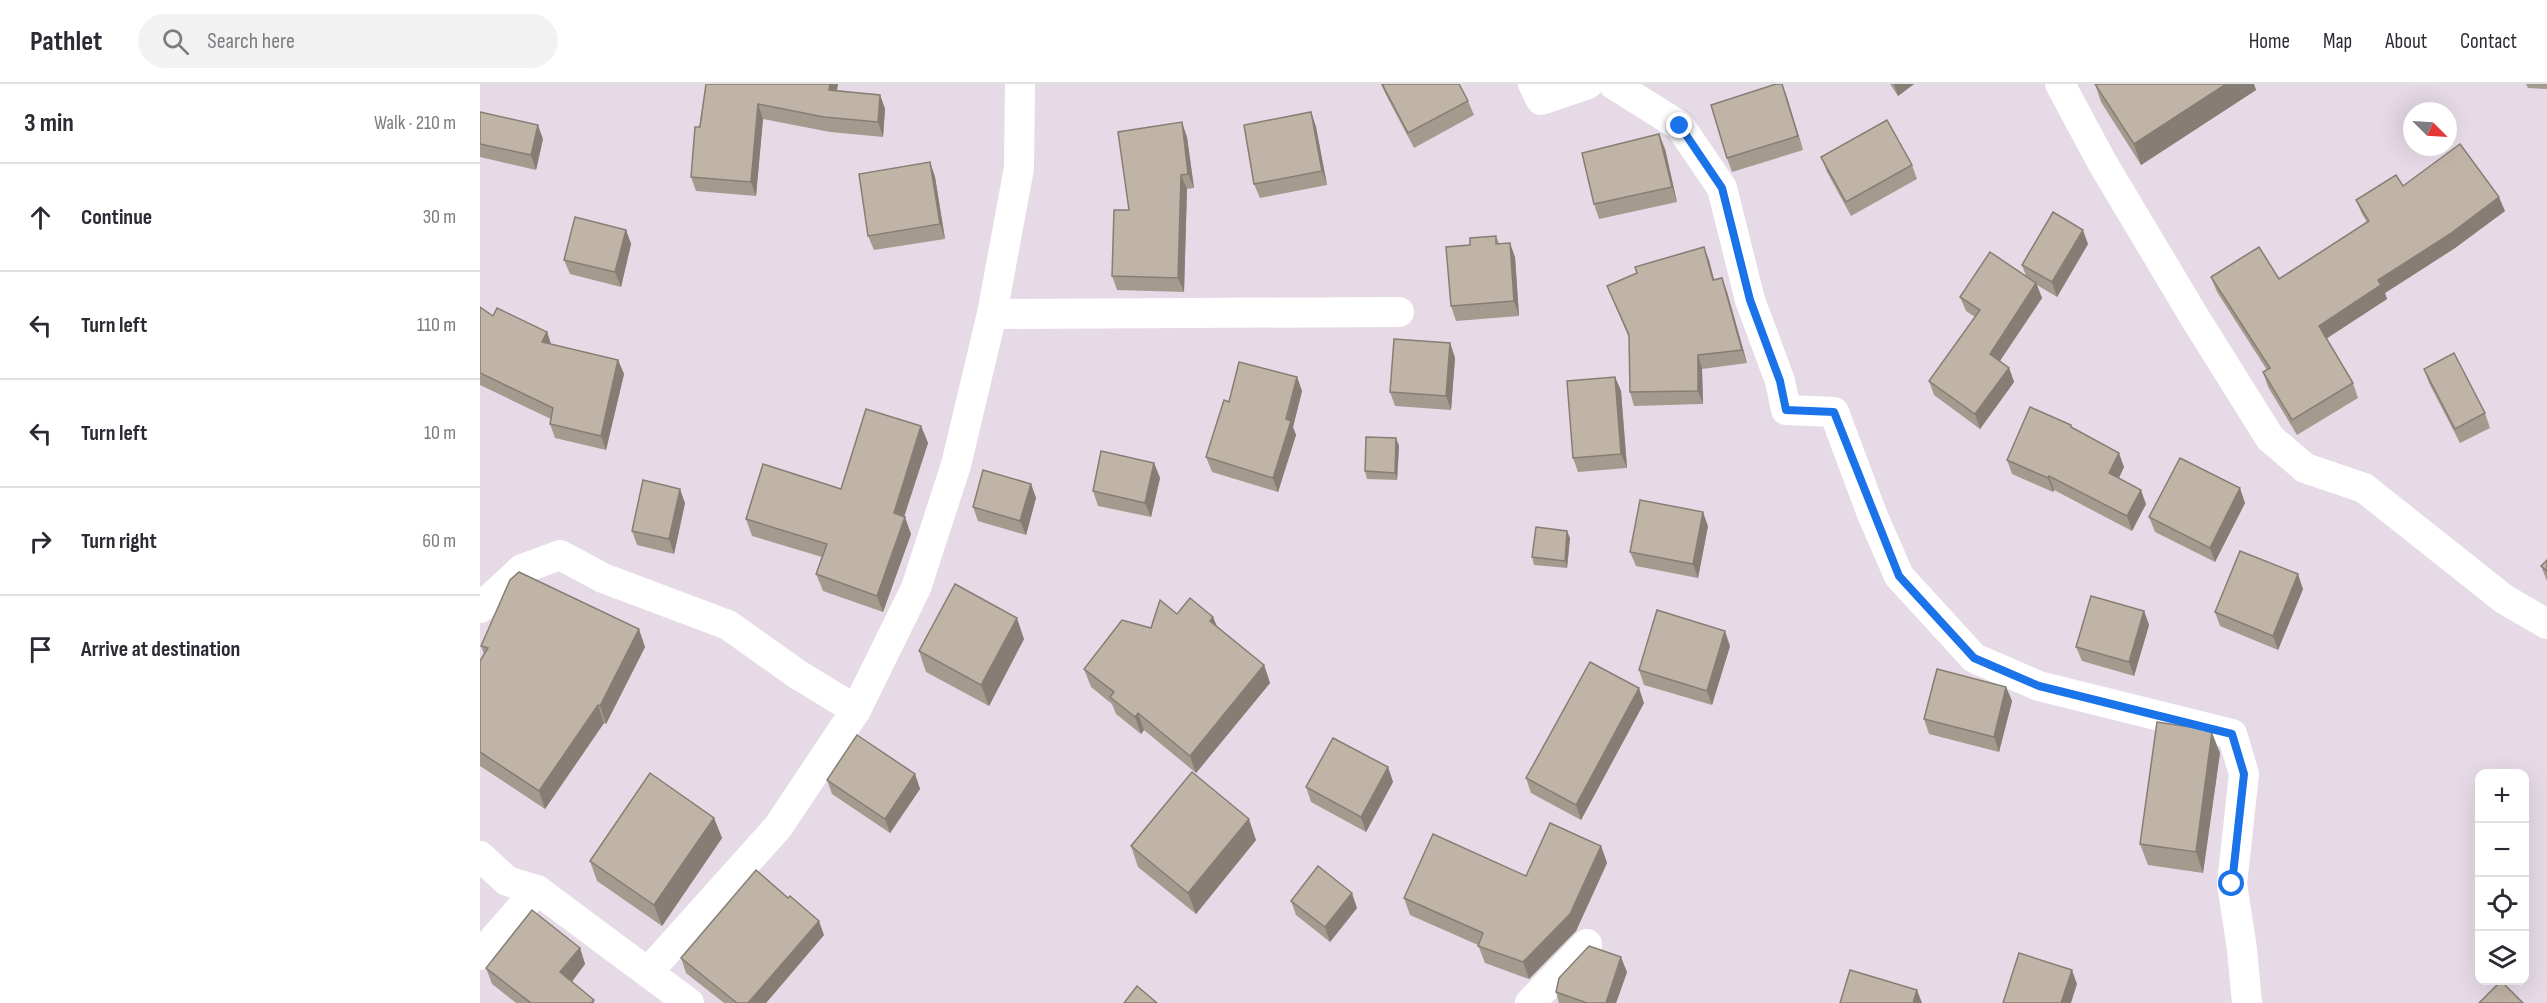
<!DOCTYPE html>
<meta charset="utf-8">
<style>
body{margin:0;font-family:"Sofia Sans Condensed",sans-serif;background:#f2f2f3;color:#2b2b33}
.controls{position:absolute;right:18px;bottom:18px;display:grid;overflow:hidden;border-radius:12px;box-shadow:0 6px 24px #0002}
.controls button{width:54px;height:54px;display:grid;place-items:center;padding:0;border:0;border-bottom:2px solid #e1e1e2;background:#fff;color:#2b2b33;font:30px sans-serif}
.compass{position:absolute;left:1923px;top:18px;width:54px;height:54px;border-radius:50%;background:#fff;box-shadow:0 6px 24px #0002;rotate:114deg}
.stop{position:absolute;width:18px;height:18px;margin:-14px;border:4px solid #1a73e8;border-radius:50%;background:#fff}
.stop.end{background:#1a73e8;border-color:#fff;box-shadow:0 2px 6px #0008}
.list{margin:0;padding:0;list-style:none}
h2{display:flex;justify-content:space-between;align-items:center;height:78px;margin:0;padding:0 24px;font-size:26px}
h2 small{font-size:20px;font-weight:400;color:#7c7c81}
.list li{display:grid;grid-template-columns:39px 1fr auto;gap:18px;align-items:center;box-sizing:border-box;height:108px;padding:0 24px;border-top:2px solid #e1e1e2}
.list b{display:block;font-size:22px;white-space:nowrap}
.list em{font-size:20px;font-style:normal;color:#7c7c81}
.icon{flex:none;width:33px;height:33px;fill:none;stroke:currentColor;stroke-width:2;stroke-linecap:round;stroke-linejoin:round}
.map{position:relative;flex:none;width:2067px;height:919px;overflow:hidden}
header{display:flex;align-items:center;gap:36px;box-sizing:border-box;height:84px;padding:0 30px;background:#fff;border-bottom:2px solid #e1e1e2}
header strong{font-size:28px}
nav{display:flex;gap:33px;margin-inline-start:auto;font-size:21px}
.search{width:420px;height:54px;background:#f2f2f3;display:flex;align-items:center;gap:15px;box-sizing:border-box;padding:0 21px;border-radius:33px;color:#7c7c81;font-size:22px}
main{display:flex}
aside{flex:1;background:#fff}
.map>svg:first-child{display:block}
</style>
<header>
<strong>Pathlet</strong>
<div class="search"><svg class="icon" aria-label="search" viewBox="0 0 24 24"><circle cx="10" cy="10" r="6"/><path d="M15 15l6 6"/></svg>Search here</div>
<nav><a>Home</a><a>Map</a><a>About</a><a>Contact</a></nav>
</header>
<main>
<aside>
<h2>3 min<small>Walk · 210 m</small></h2>
<ul class="list">
<li><svg class="icon" aria-label="ahead" viewBox="0 0 24 24"><path d="M12 20V5M6 11l6-6 6 6"/></svg><div><b>Continue</b></div><em>30 m</em></li>
<li><svg class="icon" aria-label="left" viewBox="0 0 24 24"><path d="M17 20v-9H6M10 6l-5 5 5 5"/></svg><div><b>Turn left</b></div><em>110 m</em></li>
<li><svg class="icon" aria-label="left" viewBox="0 0 24 24"><path d="M17 20v-9H6M10 6l-5 5 5 5"/></svg><div><b>Turn left</b></div><em>10 m</em></li>
<li><svg class="icon" aria-label="right" viewBox="0 0 24 24"><path d="M7 20v-9h11M14 6l5 5-5 5"/></svg><div><b>Turn right</b></div><em>60 m</em></li>
<li><svg class="icon" aria-label="arrive" viewBox="0 0 24 24"><path d="M6 21V4h12l-3 4 3 4H6"/></svg><div><b>Arrive at destination</b></div></li>
</ul>
</aside>
<div class="map">
<svg width="2067" height="919" viewBox="0 0 2067 919">
<rect width="100%" height="100%" fill="#e6dae7"/>
<g fill="none" stroke-linecap="round" stroke-linejoin="round">
<g stroke="#fff" stroke-width="30">
<polyline points="1053,0 1061,16 1108,0"/>
<polyline points="1133,0 1200,42 1242,104 1270,216 1300,297 1306,326 1354,328 1392,430 1419,492 1494,574 1559,602 1752,650 1764,690 1752,800 1762,865 1767,919"/>
<polyline points="1580,0 1623,80 1715,234 1790,354 1825,384 1884,404 2024,515 2067,540"/>
<polyline points="512,230 919,228"/>
<polyline points="0,524 42,485 80,471 123,494 248,541 317,590 376,626"/>
<polyline points="0,772 27,797 57,806 0,871"/>
<polyline points="57,806 209,919"/>
<polyline points="168,888 298,743 376,626 436,504 476,381 512,230 539,84 540,0"/>
<polyline points="1050,919 1107,860"/>
</g>
</g>
<g fill="#a49b8f">
<polygon points="226,0 358,0 357,7 400,11 405,25 403,53 350,48 283,35 276,112 216,107 211,93"/>
<polygon points="901,0 979,0 988,17 994,31 934,64 905,9"/>
<polygon points="1302,0 1323,66 1252,88 1247,74"/>
<polygon points="1410,0 1434,0 1418,12"/>
<polygon points="1615,0 1774,0 1776,6 1661,81 1621,18"/>
<polygon points="2046,0 2067,0 2067,5 2048,4"/>
<polygon points="0,28 63,55 56,86 0,73"/>
<polygon points="831,28 836,43 847,101 780,114 774,100"/>
<polygon points="707,53 714,104 707,105 704,208 637,206 632,192 649,126"/>
<polygon points="1185,65 1197,118 1119,135 1114,120"/>
<polygon points="1341,73 1432,81 1437,95 1371,132 1347,88"/>
<polygon points="450,78 455,93 465,155 394,166 388,152"/>
<polygon points="1923,102 2025,127 1975,164 1905,209 1907,215 1846,255 1873,299 1878,314 1817,351 1788,303 1783,288 1787,286 1737,208 1731,193 1799,195 1887,138 1882,130 1876,116"/>
<polygon points="146,146 151,160 141,203 90,190 84,176"/>
<polygon points="1016,152 1019,159 1035,173 1039,232 976,237 971,222 990,161"/>
<polygon points="1608,160 1577,213 1557,201 1562,214 1520,277 1529,284 1534,298 1500,345 1454,311 1449,297 1495,233 1486,227 1480,213 1546,192 1542,181"/>
<polygon points="1224,163 1234,196 1242,194 1247,208 1267,279 1222,285 1223,320 1154,322 1150,308 1149,254 1127,202"/>
<polygon points="0,223 13,232 67,248 71,260 138,276 144,290 126,366 75,354 70,340 71,335 0,301"/>
<polygon points="970,259 975,274 971,326 915,322 910,308"/>
<polygon points="1944,285 2005,329 2010,344 1980,359 1949,299"/>
<polygon points="817,293 822,307 813,343 816,351 798,408 732,388 726,373 749,318"/>
<polygon points="1135,293 1141,307 1147,384 1098,388 1093,374"/>
<polygon points="441,342 448,359 424,433 431,450 403,528 343,507 336,490 342,473 272,452 266,435 361,405"/>
<polygon points="1592,344 1644,383 1639,394 1666,420 1652,447 1574,406 1573,408 1532,390 1527,376"/>
<polygon points="916,354 919,362 917,396 887,395 885,387"/>
<polygon points="674,379 680,394 671,433 618,422 613,407"/>
<polygon points="551,400 556,414 546,451 498,437 493,423"/>
<polygon points="205,419 194,470 157,461 152,447"/>
<polygon points="1765,419 1735,478 1675,448 1669,433"/>
<polygon points="1228,442 1218,494 1156,482 1150,468"/>
<polygon points="1090,454 1087,484 1054,481 1052,473"/>
<polygon points="2067,476 2067,497 2061,482"/>
<polygon points="1823,505 1798,566 1740,542 1735,528"/>
<polygon points="1664,527 1669,541 1654,592 1602,577 1596,563"/>
<polygon points="697,530 733,533 737,543 784,581 790,599 716,689 664,646 661,650 636,630 632,620 611,603 604,585 671,544"/>
<polygon points="544,555 509,622 446,588 439,567"/>
<polygon points="1,562 165,563 126,640 124,639 65,725 0,682 0,576 4,570"/>
<polygon points="1250,562 1232,621 1164,601 1159,586"/>
<polygon points="1526,603 1532,617 1519,668 1449,650 1444,635"/>
<polygon points="1164,619 1101,736 1051,709 1046,694"/>
<polygon points="1739,666 1740,669 1723,789 1668,781 1660,760"/>
<polygon points="908,683 913,698 886,748 831,718 826,703"/>
<polygon points="435,690 440,705 410,749 352,710 347,696"/>
<polygon points="234,734 242,754 182,842 117,797 110,777"/>
<polygon points="776,756 716,830 658,783 651,762"/>
<polygon points="1121,762 1127,779 1096,847 1049,895 1005,879 998,861 930,831 924,814 1046,792"/>
<polygon points="811,817 877,824 850,858 816,831"/>
<polygon points="344,851 286,919 244,919 206,889 201,874"/>
<polygon points="100,864 105,880 92,898 115,919 36,919 12,900 6,884"/>
<polygon points="1147,888 1136,919 1079,919 1076,908"/>
</g>
<g fill="#867e74">
<polygon points="350,0 358,0 354,20 349,6"/>
<polygon points="1302,0 1307,13 1323,66 1318,52"/>
<polygon points="1414,0 1434,0 1418,12"/>
<polygon points="1746,0 1774,0 1776,6 1661,81 1654,60"/>
<polygon points="400,11 405,25 403,53 398,38"/>
<polygon points="278,20 283,35 276,112 271,98"/>
<polygon points="831,28 836,43 847,101 842,87"/>
<polygon points="702,38 707,53 714,104 708,90"/>
<polygon points="58,41 63,55 56,86 51,71"/>
<polygon points="1179,50 1185,65 1197,118 1192,103"/>
<polygon points="450,78 455,93 465,155 460,140"/>
<polygon points="701,91 707,105 704,208 698,194"/>
<polygon points="2019,113 2025,127 1975,164 1905,209 1907,215 1844,256 1839,242 1898,196"/>
<polygon points="146,146 151,160 141,203 135,188"/>
<polygon points="1603,146 1608,160 1577,213 1572,198"/>
<polygon points="1030,159 1035,173 1039,232 1034,217"/>
<polygon points="1224,163 1229,176 1238,210 1233,196"/>
<polygon points="1242,194 1247,208 1267,279 1262,266"/>
<polygon points="1556,199 1562,214 1515,284 1510,270"/>
<polygon points="67,248 72,263 62,258"/>
<polygon points="970,259 975,274 971,326 966,312"/>
<polygon points="1218,271 1222,285 1223,320 1218,307"/>
<polygon points="138,276 144,290 126,366 121,352"/>
<polygon points="1529,284 1534,298 1500,345 1495,330"/>
<polygon points="817,293 822,307 813,343 816,351 798,408 793,394"/>
<polygon points="1135,293 1141,307 1147,384 1141,370"/>
<polygon points="441,342 448,359 421,442 425,433 431,450 403,528 397,512 414,429"/>
<polygon points="916,354 919,362 917,396 915,389"/>
<polygon points="1639,369 1644,383 1634,404 1629,389"/>
<polygon points="674,379 680,394 671,433 665,419"/>
<polygon points="1569,392 1574,406 1573,408 1568,394"/>
<polygon points="551,400 556,414 546,451 540,437"/>
<polygon points="1760,404 1765,419 1735,478 1730,464"/>
<polygon points="200,405 205,419 194,470 189,455"/>
<polygon points="1661,406 1666,420 1652,447 1647,432"/>
<polygon points="1223,428 1228,442 1218,494 1213,480"/>
<polygon points="1087,447 1090,454 1087,484 1085,477"/>
<polygon points="1818,490 1823,505 1798,566 1793,552"/>
<polygon points="1664,527 1669,541 1654,592 1649,578"/>
<polygon points="733,533 740,550 730,537"/>
<polygon points="537,534 544,555 509,622 501,601"/>
<polygon points="159,545 165,563 126,640 120,622"/>
<polygon points="1245,547 1250,562 1232,621 1227,607"/>
<polygon points="784,581 790,599 716,689 710,672"/>
<polygon points="1526,603 1532,617 1519,668 1514,653"/>
<polygon points="1159,604 1164,619 1101,736 1096,721"/>
<polygon points="118,621 124,639 65,725 59,707"/>
<polygon points="658,629 664,646 661,650 655,633"/>
<polygon points="1731,646 1740,669 1723,789 1716,768"/>
<polygon points="908,683 913,698 886,748 881,733"/>
<polygon points="435,690 440,705 410,749 405,735"/>
<polygon points="234,734 242,754 182,842 174,821"/>
<polygon points="769,735 776,756 716,830 708,809"/>
<polygon points="1121,762 1127,779 1096,847 1049,895 1043,878"/>
<polygon points="872,809 877,824 850,858 845,843"/>
<polygon points="339,837 344,851 286,919 268,919"/>
<polygon points="100,864 105,880 86,905 80,888"/>
<polygon points="1141,873 1147,888 1136,919 1126,919"/>
<polygon points="1592,886 1597,900 1591,919 1581,919"/>
<polygon points="1437,906 1442,919 1433,919"/>
</g>
<g fill="#bfb4a6" stroke="#867e74" stroke-width="1.5">
<polygon points="226,0 350,0 349,6 400,11 398,38 344,33 278,20 271,98 211,93 215,43 220,43"/>
<polygon points="902,0 979,0 988,17 928,49"/>
<polygon points="1296,0 1302,0 1318,52 1247,74 1231,21"/>
<polygon points="1615,0 1746,0 1654,60"/>
<polygon points="0,28 58,41 51,71 0,60"/>
<polygon points="831,28 842,87 774,100 764,41"/>
<polygon points="1407,36 1432,81 1366,118 1341,73"/>
<polygon points="702,38 708,90 701,91 698,194 632,192 634,126 649,126 638,48"/>
<polygon points="1179,50 1192,103 1114,120 1102,69"/>
<polygon points="1980,60 2019,113 1970,150 1898,196 1901,201 1839,242 1873,299 1812,336 1783,288 1790,284 1731,193 1779,163 1799,195 1889,137 1876,116 1916,91 1923,102"/>
<polygon points="450,78 460,140 388,152 379,90"/>
<polygon points="1573,128 1603,146 1572,198 1542,181"/>
<polygon points="95,133 146,146 135,188 84,176"/>
<polygon points="1016,152 1016,160 1030,159 1034,217 971,222 966,163 990,161 990,154"/>
<polygon points="1224,163 1233,196 1242,194 1262,266 1218,271 1218,307 1150,308 1149,251 1127,202 1157,189 1155,183"/>
<polygon points="1510,168 1556,199 1510,270 1529,284 1495,330 1449,297 1500,226 1480,213"/>
<polygon points="0,223 13,232 17,224 67,248 62,258 138,276 121,352 70,340 73,324 0,289"/>
<polygon points="914,255 970,259 966,312 910,308"/>
<polygon points="1974,269 2005,329 1975,345 1944,285"/>
<polygon points="759,278 817,293 806,335 811,337 793,394 726,373 744,316 749,318"/>
<polygon points="1135,293 1141,370 1093,374 1087,297"/>
<polygon points="1550,323 1591,341 1591,343 1639,369 1629,389 1661,406 1647,432 1569,392 1568,394 1527,376"/>
<polygon points="386,325 441,342 414,429 425,433 397,512 336,490 347,460 266,435 283,380 361,405"/>
<polygon points="886,353 916,354 915,389 885,387"/>
<polygon points="621,367 674,379 665,419 613,407"/>
<polygon points="1700,374 1760,404 1730,464 1669,433"/>
<polygon points="503,386 551,400 540,437 493,423"/>
<polygon points="163,396 200,405 189,455 152,447"/>
<polygon points="1160,416 1223,428 1213,480 1150,468"/>
<polygon points="1056,443 1087,447 1085,477 1052,473"/>
<polygon points="1760,467 1818,490 1793,552 1735,528"/>
<polygon points="2067,476 2067,487 2061,482"/>
<polygon points="39,488 159,545 120,622 118,621 59,707 0,668 0,577 8,564 1,562 30,496"/>
<polygon points="475,500 537,534 501,601 439,567"/>
<polygon points="1611,512 1664,527 1649,578 1596,563"/>
<polygon points="710,514 733,533 730,537 784,581 710,672 658,629 655,633 630,613 634,608 604,585 642,536 671,544 680,516 697,530"/>
<polygon points="1177,526 1245,547 1227,607 1159,586"/>
<polygon points="1110,578 1159,604 1096,721 1046,694"/>
<polygon points="1457,585 1526,603 1514,653 1444,635"/>
<polygon points="1677,638 1731,646 1732,648 1716,768 1660,760"/>
<polygon points="377,651 435,690 405,735 347,696"/>
<polygon points="853,654 908,683 881,733 826,703"/>
<polygon points="712,688 769,735 708,809 651,762"/>
<polygon points="170,689 234,734 174,821 110,777"/>
<polygon points="1070,739 1121,762 1090,830 1043,878 998,862 1003,849 924,814 953,750 1046,792"/>
<polygon points="838,782 872,809 845,843 811,817"/>
<polygon points="276,786 308,814 310,812 339,837 268,919 257,919 201,874"/>
<polygon points="52,826 100,864 80,888 114,916 111,919 51,919 6,884"/>
<polygon points="1109,862 1141,873 1126,919 1107,919 1076,908 1079,894"/>
<polygon points="1539,869 1592,886 1581,919 1523,919"/>
<polygon points="1370,886 1437,906 1433,919 1360,919"/>
<polygon points="2021,897 2043,919 1999,919"/>
<polygon points="657,902 677,919 644,919"/>
</g>
<g fill="none" stroke-linecap="round" stroke-linejoin="round">
<polyline stroke="#1a73e8" stroke-width="8" points="1200,42 1242,104 1270,216 1300,297 1306,326 1354,328 1419,492 1494,574 1559,602 1752,650 1764,690 1752,800"/>
</g>
</svg>
<div class="controls">
<button>+</button>
<button>−</button>
<button><svg class="icon" aria-label="locate" viewBox="0 0 24 24"><circle cx="12" cy="12" r="6"/><path d="M12 2v4M12 18v4M2 12h4M18 12h4"/></svg></button>
<button><svg class="icon" aria-label="layers" viewBox="0 0 24 24"><path d="M12 4l9 5-9 5-9-5zM3 14l9 5 9-5"/></svg></button>
</div>
<svg class="compass" viewBox="-18 -18 36 36"><path d="M0-13l5 13h-10z" fill="#e53935"/><path d="M0 13l5-13h-10z" fill="#7c7c81"/></svg>
<div class="stop" style="left:1752px;top:800px"></div>
<div class="stop end" style="left:1200px;top:42px"></div>
</div>
</main>
